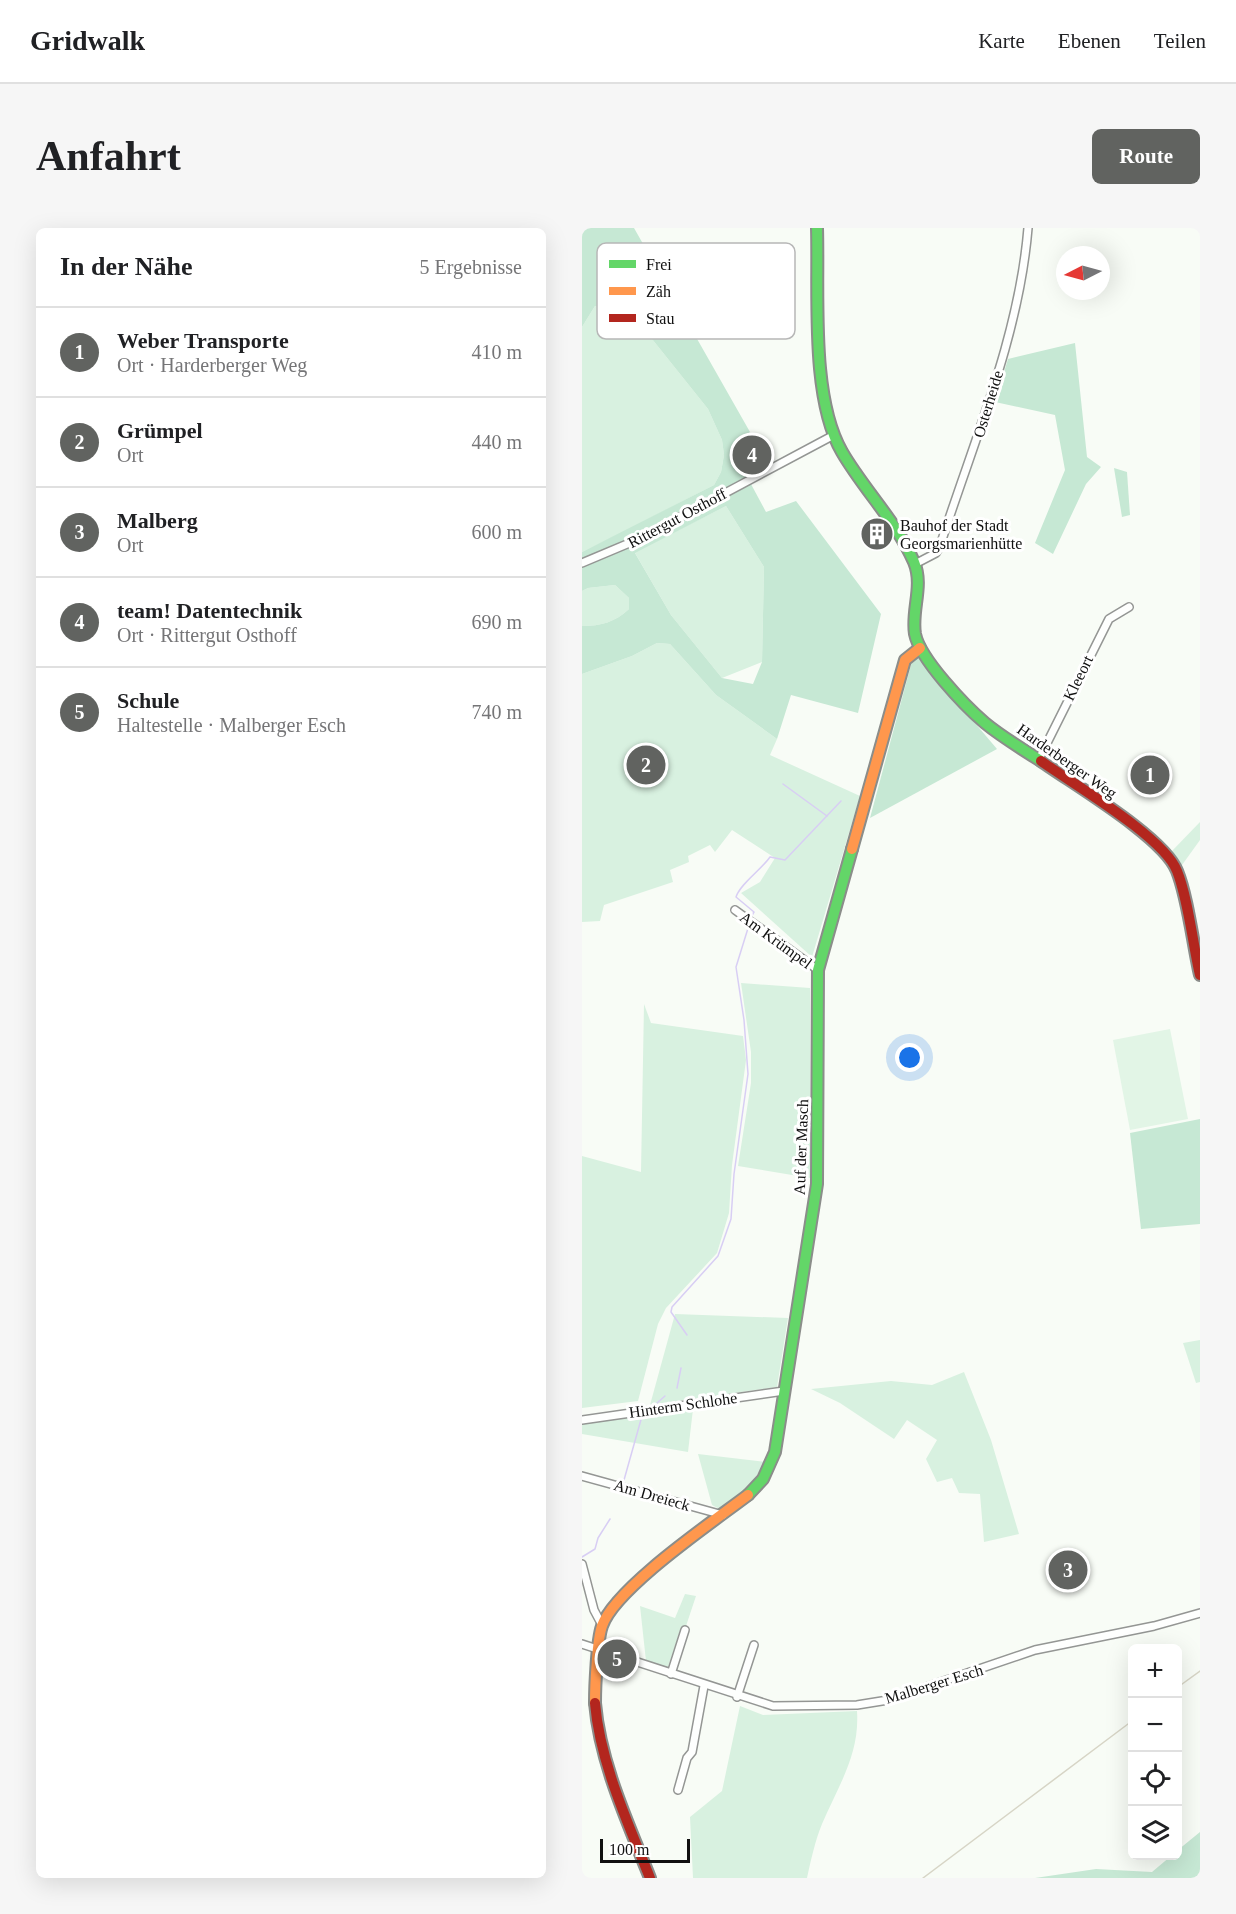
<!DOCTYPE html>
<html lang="de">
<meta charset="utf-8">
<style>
body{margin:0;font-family:Georgia,serif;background:#f6f6f6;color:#202124}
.controls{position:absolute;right:18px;bottom:18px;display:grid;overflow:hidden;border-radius:9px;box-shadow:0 6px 24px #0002}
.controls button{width:54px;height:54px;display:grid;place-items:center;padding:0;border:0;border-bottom:2px solid #e0e0e0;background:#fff;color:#202124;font:30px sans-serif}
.compass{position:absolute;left:474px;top:18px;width:54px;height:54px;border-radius:50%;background:#fff;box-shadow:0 6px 24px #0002;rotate:264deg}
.scale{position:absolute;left:18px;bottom:15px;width:90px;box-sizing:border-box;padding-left:6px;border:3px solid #101010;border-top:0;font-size:16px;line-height:21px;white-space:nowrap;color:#101010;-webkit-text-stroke:4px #fff;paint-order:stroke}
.you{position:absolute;left:328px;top:830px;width:21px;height:21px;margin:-15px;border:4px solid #fff;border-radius:50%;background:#1a73e8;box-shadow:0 0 0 9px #1a73e833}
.badge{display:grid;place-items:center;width:39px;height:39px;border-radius:50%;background:#616360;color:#fff;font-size:20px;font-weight:700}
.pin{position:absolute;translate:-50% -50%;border:3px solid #fff;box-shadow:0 2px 6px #0006}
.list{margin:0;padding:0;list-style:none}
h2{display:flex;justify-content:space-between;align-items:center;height:78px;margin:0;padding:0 24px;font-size:26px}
h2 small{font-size:20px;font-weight:400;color:#757577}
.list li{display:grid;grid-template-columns:39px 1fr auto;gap:18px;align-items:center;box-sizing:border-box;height:90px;padding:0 24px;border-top:2px solid #e0e0e0}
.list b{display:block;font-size:22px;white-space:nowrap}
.list p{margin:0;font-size:20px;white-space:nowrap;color:#757577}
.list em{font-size:20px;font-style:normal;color:#757577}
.icon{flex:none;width:33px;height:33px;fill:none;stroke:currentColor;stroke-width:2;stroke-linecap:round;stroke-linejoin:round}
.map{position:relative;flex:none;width:618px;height:1650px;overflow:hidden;border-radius:9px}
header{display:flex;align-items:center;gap:36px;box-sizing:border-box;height:84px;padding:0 30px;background:#fff;border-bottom:2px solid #e0e0e0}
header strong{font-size:28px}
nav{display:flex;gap:33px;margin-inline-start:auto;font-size:21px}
.intro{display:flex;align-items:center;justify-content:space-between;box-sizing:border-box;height:144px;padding:0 36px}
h1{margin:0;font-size:42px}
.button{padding:15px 27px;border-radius:9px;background:#616360;color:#fff;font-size:21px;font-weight:700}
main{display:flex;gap:36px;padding:0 36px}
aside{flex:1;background:#fff;border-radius:9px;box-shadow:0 6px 24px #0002}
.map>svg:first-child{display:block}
</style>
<header>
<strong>Gridwalk</strong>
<nav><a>Karte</a><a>Ebenen</a><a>Teilen</a></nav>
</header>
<div class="intro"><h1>Anfahrt</h1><a class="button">Route</a></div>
<main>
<aside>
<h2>In der Nähe<small>5 Ergebnisse</small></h2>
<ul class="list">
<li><span class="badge">1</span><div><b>Weber Transporte</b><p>Ort · Harderberger Weg</p></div><em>410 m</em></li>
<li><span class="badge">2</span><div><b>Grümpel</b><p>Ort</p></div><em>440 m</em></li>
<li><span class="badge">3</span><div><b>Malberg</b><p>Ort</p></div><em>600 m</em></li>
<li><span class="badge">4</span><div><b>team! Datentechnik</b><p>Ort · Rittergut Osthoff</p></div><em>690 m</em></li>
<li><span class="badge">5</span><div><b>Schule</b><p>Haltestelle · Malberger Esch</p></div><em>740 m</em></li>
</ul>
</aside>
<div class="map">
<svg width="618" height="1650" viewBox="0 0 618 1650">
<rect width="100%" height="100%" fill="#f8fcf6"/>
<g fill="#d8f1e0">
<polygon points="13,78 54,91 126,181 140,212 142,227 139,244 132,257 41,304 53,324 144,278 182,339 180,434 140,450 89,387 41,304 0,324 0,99"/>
<path d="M33,357L47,370V381C33,394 19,398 0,398V363L6,360Z"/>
<polygon points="75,415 88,416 134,467 195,511 188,527 278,568 230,729 159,665 178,654 193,630 150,602 133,624 128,617 106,628 107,634 88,642 91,654 22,677 18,693 0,694 0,446 50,428"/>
<polygon points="618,594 618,612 600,637 590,623"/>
<polygon points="159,755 228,760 228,950 156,938 169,855 169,824"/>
<polygon points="62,776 69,795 161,808 164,832 150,937 147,985 135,1025 84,1080 76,1096 56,1173 0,1180 0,928 59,944"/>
<polygon points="93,1086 206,1090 195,1159 68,1177"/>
<polygon points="618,1112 618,1154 614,1155 601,1115"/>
<polygon points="382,1144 409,1212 437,1306 402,1314 398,1266 377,1265 370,1250 355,1254 344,1231 355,1212 325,1192 312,1211 258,1175 229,1161 309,1153 350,1157"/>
<polygon points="111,1181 106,1224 0,1206 0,1195"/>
<polygon points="116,1226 184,1234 176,1251 141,1283 130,1277"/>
<polygon points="103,1366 114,1368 104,1398 99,1399 85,1442 64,1433 58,1378 93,1390"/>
<path d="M158,1478L181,1487L275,1483C278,1527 256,1558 240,1596C233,1613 229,1632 225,1650H111L108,1589L140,1563Z"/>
</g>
<g fill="#c6e8d4" fill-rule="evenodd">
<path d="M0,0H52L168,204L149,219L184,284L214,273L299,386L276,485L209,467L195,511L134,467L88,416L75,415L50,428L0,446V398C19,398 33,394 47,381V370L33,357L6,360L0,363V324L132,257L139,244L142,227L140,212L126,181L54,91L13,78L0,99ZM144,278L182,339L180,434L171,456L140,450L89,387L53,325Z"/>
<polygon points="493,115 505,229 519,239 504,256 471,326 453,315 483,242 473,187 413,174 426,131"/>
<polygon points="532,240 545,244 548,287 540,289"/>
<polygon points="337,429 415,521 288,590 330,433"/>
<polygon points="618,891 618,996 559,1001 548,905"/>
<polygon points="618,1604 618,1650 453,1650 514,1641 570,1644 589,1628 596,1628 596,1622"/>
</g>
<polygon fill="#e2f5e6" points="588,801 606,891 548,902 531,812"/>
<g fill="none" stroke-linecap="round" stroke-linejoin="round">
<g stroke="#d8cef4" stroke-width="1.5">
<polyline points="201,556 245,588"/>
<path d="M169,689L172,684L154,669C158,656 179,642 188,629L203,632L259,573"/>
<polyline points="105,1107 89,1084 90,1079 136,1028 149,991 152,946 166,846 162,792 154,739 167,697"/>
<polyline points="95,1160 99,1140"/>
<polyline points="75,1175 83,1168"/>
<polyline points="42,1252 60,1188"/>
<polyline points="0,1329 13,1321 16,1310 28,1291"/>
</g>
<g stroke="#949694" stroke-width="10">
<g id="street">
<polyline points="0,335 57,311 252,207"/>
<path d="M333,336L354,325L358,318C391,214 437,110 446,0"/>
<polyline points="457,531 527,391 547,379"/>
<polyline points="153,682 236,742"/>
<polyline points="0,1192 202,1163"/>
<polyline points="0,1248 141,1287"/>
<polyline points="0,1336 12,1382 20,1397"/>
<polyline points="0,1416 191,1478 275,1477 306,1472 453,1422 572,1398 618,1385"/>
<polyline points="89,1446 103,1402"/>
<polyline points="155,1469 172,1417"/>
<polyline points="96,1562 105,1530 110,1524 122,1458"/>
</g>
</g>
<g stroke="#8b8d8a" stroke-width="14">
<g id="fast">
<path d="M235,0C237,64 228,169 260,224C282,262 314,293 332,334C342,358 329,382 333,406C338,431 383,478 403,495C420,509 440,521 459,533"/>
<polyline points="166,1267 181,1251 193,1224 235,956 236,742 270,621"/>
</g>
</g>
<g stroke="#8b8d8a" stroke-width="14">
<g id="slow">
<polyline points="270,621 323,432 338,420"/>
<path d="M13,1475C13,1459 15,1412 20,1398C33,1360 132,1293 166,1267"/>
</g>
</g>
<g stroke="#8b8d8a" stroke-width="14">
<g id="jam">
<path d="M459,533C491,556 582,609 595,643C606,670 611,717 618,747"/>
<path d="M13,1475C18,1535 46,1595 68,1650"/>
</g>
</g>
<use href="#street" stroke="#fefffe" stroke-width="7"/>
<use href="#fast" stroke="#63d668" stroke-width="10"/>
<use href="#slow" stroke="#ff974d" stroke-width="10"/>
<use href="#jam" stroke="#b3261e" stroke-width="10"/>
<g stroke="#d7d5c6" stroke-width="1.5">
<polyline points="596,1459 618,1443"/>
<polyline points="341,1650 550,1493"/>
</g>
</g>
<defs>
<g id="building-disc" transform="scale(1.725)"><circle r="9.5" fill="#616360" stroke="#fff"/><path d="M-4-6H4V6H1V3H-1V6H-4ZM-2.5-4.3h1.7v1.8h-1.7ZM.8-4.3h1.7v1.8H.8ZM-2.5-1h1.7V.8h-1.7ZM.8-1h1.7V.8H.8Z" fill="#fff"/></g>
</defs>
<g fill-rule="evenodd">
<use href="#building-disc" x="295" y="306"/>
</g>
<g text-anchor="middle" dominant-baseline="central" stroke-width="6" stroke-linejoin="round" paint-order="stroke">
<g font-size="16" fill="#101010" stroke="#fff">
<text transform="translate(406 176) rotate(-73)">Osterheide</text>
<text transform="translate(95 290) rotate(-28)">Rittergut Osthoff</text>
<text transform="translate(496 450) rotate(-64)">Kleeort</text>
<text transform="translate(485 533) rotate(35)">Harderberger Weg</text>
<text transform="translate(194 712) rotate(36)">Am Krümpel</text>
<text transform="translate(219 919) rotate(-88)">Auf der Masch</text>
<text transform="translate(101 1177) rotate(-8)">Hinterm Schlohe</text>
<text transform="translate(70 1267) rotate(16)">Am Dreieck</text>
<text transform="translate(352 1456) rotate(-17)">Malberger Esch</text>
</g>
<g font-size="16" fill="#101010" stroke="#fff" text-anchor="start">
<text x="318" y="297">Bauhof der Stadt<tspan x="318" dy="18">Georgsmarienhütte</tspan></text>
</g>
</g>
<rect x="15" y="15" width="198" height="96" rx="9" fill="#fff" stroke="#b7b7b7" stroke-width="1.5"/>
<rect x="27" y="32" width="27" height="8" fill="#63d668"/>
<rect x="27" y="59" width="27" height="8" fill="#ff974d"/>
<rect x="27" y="86" width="27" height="8" fill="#b3261e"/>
<g font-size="16" fill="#101010">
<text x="64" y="42">Frei</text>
<text x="64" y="69">Zäh</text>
<text x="64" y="96">Stau</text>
</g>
</svg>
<div class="controls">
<button>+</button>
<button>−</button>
<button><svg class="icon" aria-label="locate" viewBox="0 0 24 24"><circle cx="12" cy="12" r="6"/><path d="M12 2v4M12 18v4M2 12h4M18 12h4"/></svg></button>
<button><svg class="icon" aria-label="layers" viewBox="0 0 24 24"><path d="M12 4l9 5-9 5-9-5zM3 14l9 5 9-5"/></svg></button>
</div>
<svg class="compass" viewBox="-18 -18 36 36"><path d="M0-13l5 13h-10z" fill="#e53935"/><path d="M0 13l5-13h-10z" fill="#757577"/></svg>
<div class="scale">100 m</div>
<div class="you"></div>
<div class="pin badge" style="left:568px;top:547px">1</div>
<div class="pin badge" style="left:64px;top:537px">2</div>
<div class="pin badge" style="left:486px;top:1342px">3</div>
<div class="pin badge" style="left:170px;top:227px">4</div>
<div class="pin badge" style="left:35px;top:1431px">5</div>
</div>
</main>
